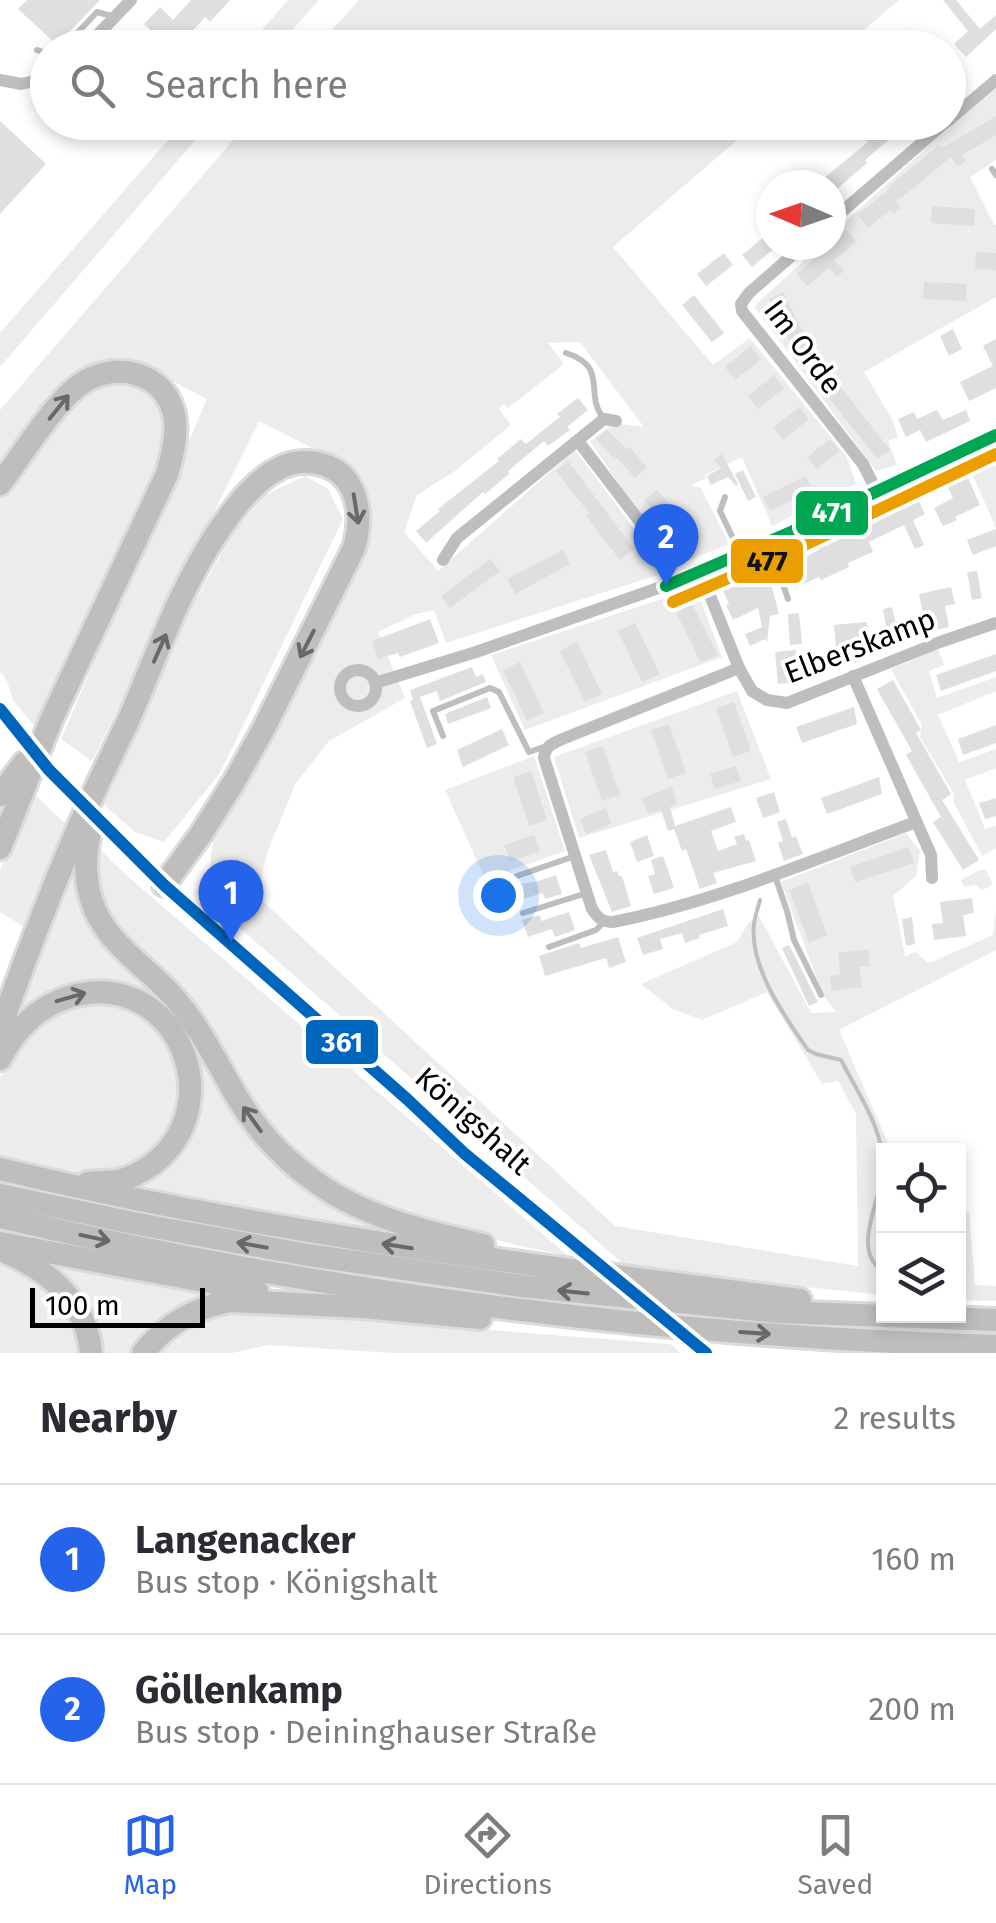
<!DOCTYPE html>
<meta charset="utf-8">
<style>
body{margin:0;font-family:"Fira Sans",sans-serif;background:#f7f7f7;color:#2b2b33}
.controls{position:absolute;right:30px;bottom:30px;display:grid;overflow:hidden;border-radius:0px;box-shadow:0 5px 15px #0003}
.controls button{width:90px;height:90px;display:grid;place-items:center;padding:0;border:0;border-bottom:2px solid #e1e1e2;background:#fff;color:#2b2b33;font:50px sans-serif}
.compass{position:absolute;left:756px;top:170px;width:90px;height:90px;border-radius:50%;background:#fff;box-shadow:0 5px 15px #0003;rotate:272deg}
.scale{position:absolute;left:30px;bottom:25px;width:175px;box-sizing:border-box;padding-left:10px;border:5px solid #000;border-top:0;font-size:28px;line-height:35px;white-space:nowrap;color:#000;-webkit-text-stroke:8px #fff;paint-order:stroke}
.you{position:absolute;left:498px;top:895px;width:35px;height:35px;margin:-25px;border:8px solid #fff;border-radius:50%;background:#1a73e8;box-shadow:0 0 0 15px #1a73e833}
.badge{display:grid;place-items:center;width:65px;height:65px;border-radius:50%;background:#2563eb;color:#fff;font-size:32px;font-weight:700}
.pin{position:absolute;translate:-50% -82px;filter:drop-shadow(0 2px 5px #0008)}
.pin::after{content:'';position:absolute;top:52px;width:35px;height:30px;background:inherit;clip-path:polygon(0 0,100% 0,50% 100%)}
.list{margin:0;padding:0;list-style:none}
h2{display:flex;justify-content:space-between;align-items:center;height:130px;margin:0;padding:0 40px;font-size:42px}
h2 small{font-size:32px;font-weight:400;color:#7c7c81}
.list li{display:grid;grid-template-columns:65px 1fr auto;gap:30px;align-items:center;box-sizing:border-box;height:150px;padding:0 40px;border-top:2px solid #e1e1e2}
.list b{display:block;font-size:38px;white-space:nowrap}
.list p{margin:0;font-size:32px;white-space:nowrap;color:#7c7c81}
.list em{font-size:32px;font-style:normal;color:#7c7c81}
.icon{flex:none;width:55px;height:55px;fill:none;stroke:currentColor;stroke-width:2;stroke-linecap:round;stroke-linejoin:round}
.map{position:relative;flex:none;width:996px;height:1353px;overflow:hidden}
.search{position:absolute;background:#fff;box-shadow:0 5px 15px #0003;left:30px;right:30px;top:30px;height:110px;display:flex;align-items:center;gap:25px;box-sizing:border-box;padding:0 35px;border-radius:55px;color:#7c7c81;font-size:38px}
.sheet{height:430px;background:#fff}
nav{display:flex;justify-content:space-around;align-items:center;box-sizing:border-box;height:140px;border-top:2px solid #e1e1e2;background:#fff;font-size:28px;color:#7c7c81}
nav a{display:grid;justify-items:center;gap:5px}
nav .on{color:#2563eb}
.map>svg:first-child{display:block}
</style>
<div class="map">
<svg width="996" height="1353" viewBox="0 0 996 1353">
<rect width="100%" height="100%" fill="#fff"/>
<g fill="#ececec">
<polygon points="288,0 319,0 277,47 247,47"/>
<polygon points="359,0 899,0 844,47 316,47"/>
<polygon points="996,89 996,160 970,177 994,225 996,225 996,297 864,372 893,421 898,437 888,441 897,465 876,471 754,306 821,245 831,245 831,235 936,139"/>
<polygon points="183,123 210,123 0,367 0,333"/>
<polygon points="248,123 757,123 613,247 713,365 750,338 846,456 856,484 772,526 742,457 705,475 706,478 691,485 701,488 729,544 674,566 590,441 614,423 644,427 580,342 548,343 564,364 508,408 504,404 499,409 511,425 455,471 417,495 404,532 438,571 575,450 644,542 658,575 446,643 434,610 416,614 378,632 405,698 329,741 296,783 268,850 257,896 615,1226 858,1266 856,1114 838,1081 822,1084 767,992 702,1020 673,1009 641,984 737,942 748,923 759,916 811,1013 836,1012 823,995 781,882 906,833 920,851 916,876 893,896 905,956 915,952 929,963 993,935 996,910 996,950 839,1030 891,1150 884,1150 883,1295 629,1269 226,916 210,887 211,853 217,826 367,525 340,462 259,421 92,761 61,739 207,399 143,366 105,364 0,476 0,410"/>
<polygon points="122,377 151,387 167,416 158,476 35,727 13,700 7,681 0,671 0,499 66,409 84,391"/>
<polygon points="996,447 996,528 966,460"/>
<polygon points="305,476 328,489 343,519 220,773 164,842 135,832 104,805 183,622 233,533 265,495"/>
<polygon points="689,590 700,598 722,657 525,730 491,655"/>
<polygon points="938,649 944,665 929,671 937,698 996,677 996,691 938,715 959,762 996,749 996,768 965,780 985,829 996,826 996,848 982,856 954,803 953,792 920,737 922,725 891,669"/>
<polygon points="737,691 771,779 579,838 554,757"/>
<polygon points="534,756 565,851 485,879 445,790"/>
<polygon points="33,793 69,827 26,928 0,912 0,870"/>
<polygon points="96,846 125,874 568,1256 516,1245 400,1212 324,1178 268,1127 172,980 108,917 93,876"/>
<polygon points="78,853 82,894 171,1004 300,1180 460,1246 208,1203 0,1159 0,1078 7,1063 8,1029"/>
<polygon points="982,869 986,871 992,882 991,886 982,890 975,885 964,887 961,880"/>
<polygon points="959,1210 969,1212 975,1285 996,1286 996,1301 959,1300"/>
<polygon points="40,1259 231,1294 231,1313 257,1312 670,1344 681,1353 393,1353 269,1345 232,1353 0,1353 0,1263 12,1268 48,1294 62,1276"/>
</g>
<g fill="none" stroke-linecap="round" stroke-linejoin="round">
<path stroke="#bfbfbf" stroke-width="4" d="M760,900C758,908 755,916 754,924C749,967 785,1017 808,1050L816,1054L841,1060C859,1095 888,1135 882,1176C879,1201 856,1245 876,1265H884"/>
</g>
<g fill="#dfdfdf">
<polygon points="27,0 100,0 57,45 18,9"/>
<polygon points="191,0 230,0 210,22 205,17 177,48 155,48 150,43 157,36 144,24 160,7 173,20"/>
<polygon points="943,0 956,0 980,29 996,15 996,29 966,57 954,44 968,31"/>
<polygon points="948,57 963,73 948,86"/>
<polygon points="996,116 996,135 962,155 966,160 958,167 951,157 896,202 901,208 894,214 890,210 868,228 858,215 889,189 888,187 939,145 942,148"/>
<polygon points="0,121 46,164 0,214"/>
<polygon points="884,122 892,122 899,131 865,160 867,163 831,194 831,185 816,185 868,142 865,139"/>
<polygon points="932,206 975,209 974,226 931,223"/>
<polygon points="846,229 856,242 834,260 844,271 836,277 829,268 807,286 797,274"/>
<polygon points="771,231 771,245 779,245 752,267 742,255"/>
<polygon points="976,252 996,253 996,270 975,269"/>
<polygon points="724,253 733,265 706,286 697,274"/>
<polygon points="924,282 967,284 966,301 923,299"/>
<polygon points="783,292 804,334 801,336 890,450 877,459 798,358 769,299"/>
<polygon points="694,295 724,333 712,342 682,305"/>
<polygon points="953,329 962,349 949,356 940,336"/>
<polygon points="996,339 996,388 969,401 960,382 993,366 983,346"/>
<polygon points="751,346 761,359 735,380 725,367"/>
<polygon points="774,375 784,388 758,409 748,396"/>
<polygon points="578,398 588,410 567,427 570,430 548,446 544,441 508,471 509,474 485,494 483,492 426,543 416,531 440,511 438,509 499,461 497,459 521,439 526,444 552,423 560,417 557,414"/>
<polygon points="799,407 809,419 783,440 773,428"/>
<polygon points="937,410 943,420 966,410 970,421 926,442 920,430 906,437 898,419 914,412 917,419"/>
<polygon points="607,430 627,449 629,447 647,467 635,478 617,458 615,460 596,439"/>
<polygon points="830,439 840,451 817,469 807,457"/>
<polygon points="722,454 738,484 736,486 728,477 711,485 707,476 721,468 714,460"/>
<polygon points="568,461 634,549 620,560 586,516 589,513 556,471"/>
<polygon points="962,464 980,505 955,517 957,520 943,526 934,508 953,498 941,473"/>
<polygon points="743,470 756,497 748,501 735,474"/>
<polygon points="806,476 812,490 770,511 763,497"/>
<polygon points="657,490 675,510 678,508 696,528 683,539 665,519 663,522 644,501"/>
<polygon points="916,495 925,514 913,520 924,545 915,549 904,525 869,542 873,552 848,563 849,567 821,580 819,577 795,588 785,567 819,550 818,548 845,537 842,531 851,527 853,533 877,522 874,515"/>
<polygon points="996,529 996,546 973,555 967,540"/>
<polygon points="563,550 570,564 515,594 507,579"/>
<polygon points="490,559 500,571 450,608 441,596"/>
<polygon points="766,564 779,614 770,616 767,642 765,639 750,646 745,634 762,627 758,608 733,620 726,605 729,604 720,584 752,570 752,568"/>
<polygon points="977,571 982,598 972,600 967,572"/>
<polygon points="951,587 955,604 945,606 949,627 917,634 914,617 923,615 919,594"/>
<polygon points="692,604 718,655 701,663 676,612"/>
<polygon points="892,607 898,635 888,637 883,609"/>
<polygon points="799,613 802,644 790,645 788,614"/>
<polygon points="430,619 439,643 400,657 398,653 378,659 372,641"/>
<polygon points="867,622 869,639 858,640 860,662 828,665 826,648 836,647 834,625"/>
<polygon points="635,623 660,674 642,682 618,631"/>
<polygon points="577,642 602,694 585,702 560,651"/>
<polygon points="796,650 799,682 778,684 775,652"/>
<polygon points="996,654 996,671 941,691 936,675"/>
<polygon points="520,662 544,713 527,721 503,670"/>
<polygon points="472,667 476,677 483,674 486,682 440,701 437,691 420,697 437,744 427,748 410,701 413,700 410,690"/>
<polygon points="893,680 921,730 916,733 951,794 942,800 979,860 963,870 933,822 941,817 906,755 912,751 877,689"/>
<polygon points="487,697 491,708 448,724 445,714"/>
<polygon points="734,702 751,751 733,757 716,708"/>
<polygon points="854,707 857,724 802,743 796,727"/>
<polygon points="669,724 686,773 668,779 651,730"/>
<polygon points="996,725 996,743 963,755 958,739"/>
<polygon points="502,729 509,745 463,767 457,750"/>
<polygon points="603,746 620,795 602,801 585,752"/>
<polygon points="736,766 741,781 715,789 710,774"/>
<polygon points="531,771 547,820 529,826 513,777"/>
<polygon points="879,777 882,794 827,814 821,798"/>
<polygon points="672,787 677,804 670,807 675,826 731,807 736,822 711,831 718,851 737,844 734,837 744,834 746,841 749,840 756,861 713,873 717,883 700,889 686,849 682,851 674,829 668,831 661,810 648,814 642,798"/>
<polygon points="774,792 780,812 763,818 756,798"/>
<polygon points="996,798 996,816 985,819 979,803"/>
<polygon points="606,808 611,824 586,834 580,819"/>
<polygon points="786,819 792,838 796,836 803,854 784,861 778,843 783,841 777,822"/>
<polygon points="534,835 540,851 510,862 504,845"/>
<polygon points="647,835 654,856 637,862 630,842"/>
<polygon points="909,847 914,863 855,882 850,867"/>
<polygon points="606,850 613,872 617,871 619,876 622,876 631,906 612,912 589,855"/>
<polygon points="663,856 674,888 654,894 648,876 655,874 651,860"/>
<polygon points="556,875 562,894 545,899 543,893 519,900 517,905 512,902 504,905 499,890 513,885 535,882"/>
<polygon points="808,883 827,935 809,943 789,890"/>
<polygon points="972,898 974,913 963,915 966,936 934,940 932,924 943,923 940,902"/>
<polygon points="723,909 728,926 699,935 700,938 685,943 682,933 660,939 663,949 643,955 637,938"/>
<polygon points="569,912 575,930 555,937 552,929 528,937 522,920 540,915 541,921"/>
<polygon points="912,917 915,944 906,946 902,919"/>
<polygon points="618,937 626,962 609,968 606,958 545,976 539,956 579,943 581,948"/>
<polygon points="789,945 818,1002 809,1006 782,948"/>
<polygon points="868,949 870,966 859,967 862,987 831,991 830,976 840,974 838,953"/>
</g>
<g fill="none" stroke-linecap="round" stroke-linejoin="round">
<g stroke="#dbdbdb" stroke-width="28">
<g id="motorway">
<path d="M0,484C21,457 52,406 78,386C113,359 169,371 175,420C177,438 172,457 167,474L52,718L0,848"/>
<polyline points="0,795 24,763"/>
<path d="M93,822C83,853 83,889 99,918C117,951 153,972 177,1001C201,1029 218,1065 237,1097C258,1132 286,1162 320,1185C368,1218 427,1232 483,1245"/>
<path d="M0,1029C29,948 60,866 96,788C107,765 118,742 129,719C156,657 179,590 217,533C233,510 254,480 280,468C291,462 304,461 317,463C358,471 364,514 354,548L264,728L234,782L201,834L164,885"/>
<path d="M0,1059C17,1026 44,1001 81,994C178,976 230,1104 153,1164C143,1171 131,1178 118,1181C109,1182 98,1182 88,1183"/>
<path d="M0,1169C264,1233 531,1265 800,1300"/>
<polyline points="0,1195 138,1224 308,1255 522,1286 778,1312 996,1320"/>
<path d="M0,1217C326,1294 662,1336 996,1346"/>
<polyline points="0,1243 257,1291"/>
<path d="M3,1251C48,1270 87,1302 91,1353"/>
<path d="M143,1353C166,1324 194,1308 230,1301L363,1307L480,1318"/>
</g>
</g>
<g stroke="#bebebe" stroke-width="6">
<polyline points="63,48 97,12 115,17"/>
<polyline points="37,50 48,54"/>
<polyline points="992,169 996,175"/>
<path d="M566,353C610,367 583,394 604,419"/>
<polyline points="725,497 720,511 741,555"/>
<polyline points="772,542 777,567 788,599"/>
<polyline points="443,736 433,711 490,688 499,692 529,752 544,747"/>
<polyline points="517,876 575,856"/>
<polyline points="775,876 787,911 794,940 821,995"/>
<polyline points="523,913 587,893"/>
<polyline points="549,947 596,930 604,922"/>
</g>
<g stroke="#bebebe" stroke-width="12">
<polyline points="85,48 131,0"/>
<polyline points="0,80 21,84 48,78"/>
<polyline points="948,121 996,80"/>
<polyline points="831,221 946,122"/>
<polyline points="804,245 749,293 741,304 742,311 863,464 876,490"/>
<polyline points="578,441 644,527 674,583"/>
<polyline points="443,560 457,538 604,419 616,421"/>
<polyline points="701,573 739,668 752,691 767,700 787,703 940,642 996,623"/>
<path d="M739,668L560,740C551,744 545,747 544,758L592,909C598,918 602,922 613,922C716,902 818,858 916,822"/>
<circle cx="358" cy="688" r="18"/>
<polyline points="853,676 931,855 932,878"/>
<polyline points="375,683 476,652 701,573 741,556 876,490 996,435"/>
</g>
<g stroke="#b8b8b8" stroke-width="18">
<polyline points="0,709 10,721"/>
<polyline points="126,848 195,913 407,1099 464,1153 551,1225"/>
</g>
<use href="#motorway" stroke="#bebebe" stroke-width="22"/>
<g stroke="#b8b8b8" stroke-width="18">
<polyline points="10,721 49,770 126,848"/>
<polyline points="551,1225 706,1353"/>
</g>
<g stroke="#fff" stroke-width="20">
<polyline id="bus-1" points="0,709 49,770 164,885 407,1099 464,1153 706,1353"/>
</g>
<g stroke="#fff" stroke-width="20">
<polyline id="bus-2" points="666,586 791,532 996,435"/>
</g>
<g stroke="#fff" stroke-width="20">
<polyline id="bus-3" points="673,602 798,548 996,454"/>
</g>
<use href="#bus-1" stroke="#0065bd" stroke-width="12"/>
<use href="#bus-2" stroke="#00a651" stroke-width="12"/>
<use href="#bus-3" stroke="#eb9e00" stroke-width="12"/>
</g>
<defs><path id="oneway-shaft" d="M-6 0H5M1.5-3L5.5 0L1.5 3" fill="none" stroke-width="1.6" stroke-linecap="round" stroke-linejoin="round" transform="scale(2.5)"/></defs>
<g stroke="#686868">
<use href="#oneway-shaft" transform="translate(59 407) rotate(-51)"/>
<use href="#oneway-shaft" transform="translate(356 509) rotate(81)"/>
<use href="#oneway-shaft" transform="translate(307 644) rotate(117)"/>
<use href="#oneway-shaft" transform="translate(160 648) rotate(-66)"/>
<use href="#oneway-shaft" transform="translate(71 997) rotate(-16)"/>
<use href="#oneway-shaft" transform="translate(252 1119) rotate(-126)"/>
<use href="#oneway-shaft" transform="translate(95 1238) rotate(12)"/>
<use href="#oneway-shaft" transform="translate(252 1245) rotate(-170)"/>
<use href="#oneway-shaft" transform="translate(397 1246) rotate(-171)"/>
<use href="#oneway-shaft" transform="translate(573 1292) rotate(-174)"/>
<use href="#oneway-shaft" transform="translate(755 1333) rotate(4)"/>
</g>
<g text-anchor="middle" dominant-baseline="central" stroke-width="8" stroke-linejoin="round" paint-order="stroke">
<g font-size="30" fill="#000" stroke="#fff">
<text transform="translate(803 347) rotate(53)">Im Orde</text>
<text transform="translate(860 646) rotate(-21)">Elberskamp</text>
<text transform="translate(473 1121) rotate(42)">Königshalt</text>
</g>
</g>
<g stroke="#fff" stroke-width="4">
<rect x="794" y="489" width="76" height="48" rx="10" fill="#00a651"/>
<rect x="729" y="537" width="76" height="48" rx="10" fill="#eb9e00"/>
<rect x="304" y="1018" width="76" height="48" rx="10" fill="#0065bd"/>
</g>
<g font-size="28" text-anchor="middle" font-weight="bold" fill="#fff">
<text x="832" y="522">471</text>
<text x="342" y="1052">361</text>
</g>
<g font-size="28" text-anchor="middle" font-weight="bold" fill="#111">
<text x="767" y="571">477</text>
</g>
</svg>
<div class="controls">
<button><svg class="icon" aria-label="locate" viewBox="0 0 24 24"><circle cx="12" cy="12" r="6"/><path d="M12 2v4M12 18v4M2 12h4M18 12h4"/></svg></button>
<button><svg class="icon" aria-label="layers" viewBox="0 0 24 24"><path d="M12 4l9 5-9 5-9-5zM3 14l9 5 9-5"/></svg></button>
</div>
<svg class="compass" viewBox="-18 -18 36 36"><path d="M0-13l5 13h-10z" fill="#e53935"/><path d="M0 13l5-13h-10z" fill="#7c7c81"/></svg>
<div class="scale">100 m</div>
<div class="you"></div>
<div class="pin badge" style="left:231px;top:942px">1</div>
<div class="pin badge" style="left:666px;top:586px">2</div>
<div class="search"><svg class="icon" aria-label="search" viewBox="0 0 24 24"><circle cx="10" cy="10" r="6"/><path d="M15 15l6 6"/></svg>Search here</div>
</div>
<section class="sheet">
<h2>Nearby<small>2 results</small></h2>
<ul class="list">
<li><span class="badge">1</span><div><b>Langenacker</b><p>Bus stop · Königshalt</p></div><em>160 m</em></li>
<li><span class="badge">2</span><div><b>Göllenkamp</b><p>Bus stop · Deininghauser Straße</p></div><em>200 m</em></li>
</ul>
</section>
<nav>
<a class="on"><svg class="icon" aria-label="map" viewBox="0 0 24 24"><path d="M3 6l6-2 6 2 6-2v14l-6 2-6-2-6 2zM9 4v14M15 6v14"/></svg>Map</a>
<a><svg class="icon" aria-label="directions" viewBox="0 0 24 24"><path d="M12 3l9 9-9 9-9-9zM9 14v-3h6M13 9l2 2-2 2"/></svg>Directions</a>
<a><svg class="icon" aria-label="saved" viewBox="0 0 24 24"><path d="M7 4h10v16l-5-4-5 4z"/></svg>Saved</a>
</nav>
